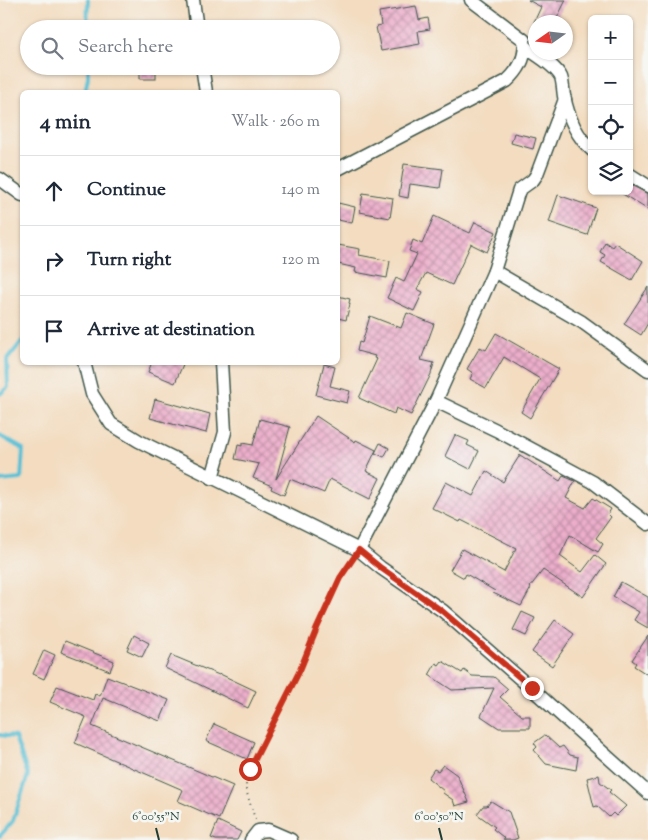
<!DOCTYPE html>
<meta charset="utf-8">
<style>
body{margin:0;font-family:"Sorts Mill Goudy",serif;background:#f6f6f7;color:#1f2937}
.controls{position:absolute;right:15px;top:15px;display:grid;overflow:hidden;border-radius:8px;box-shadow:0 1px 4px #0004}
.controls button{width:45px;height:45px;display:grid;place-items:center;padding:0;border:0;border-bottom:1px solid #e0e1e3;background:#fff;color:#1f2937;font:25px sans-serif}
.compass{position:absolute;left:528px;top:15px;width:45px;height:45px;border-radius:50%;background:#fff;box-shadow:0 1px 4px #0004;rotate:256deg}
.stop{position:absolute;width:15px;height:15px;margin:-11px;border:4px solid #c8321e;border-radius:50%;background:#fff}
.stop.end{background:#c8321e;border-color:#fff;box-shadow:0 1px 5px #0008}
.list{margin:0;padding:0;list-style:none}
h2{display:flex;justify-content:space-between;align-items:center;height:65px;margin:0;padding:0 20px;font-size:21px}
h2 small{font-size:16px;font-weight:400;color:#747a83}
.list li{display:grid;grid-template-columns:32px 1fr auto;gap:15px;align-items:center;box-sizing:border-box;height:70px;padding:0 20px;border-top:1px solid #e0e1e3}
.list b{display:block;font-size:19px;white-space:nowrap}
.list em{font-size:16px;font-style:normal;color:#747a83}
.icon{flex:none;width:28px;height:28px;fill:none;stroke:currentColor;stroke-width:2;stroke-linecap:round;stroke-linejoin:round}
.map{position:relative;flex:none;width:648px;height:840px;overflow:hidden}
.search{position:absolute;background:#fff;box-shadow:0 1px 4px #0004;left:20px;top:20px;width:320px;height:55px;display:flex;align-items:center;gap:12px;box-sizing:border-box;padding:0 18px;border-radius:28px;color:#747a83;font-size:19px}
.panel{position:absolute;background:#fff;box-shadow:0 1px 4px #0004;left:20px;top:90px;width:320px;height:275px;border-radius:8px}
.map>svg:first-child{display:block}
</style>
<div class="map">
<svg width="648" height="840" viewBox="0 0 648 840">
<defs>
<pattern id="building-cross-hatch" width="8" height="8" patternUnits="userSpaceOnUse" patternTransform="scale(1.25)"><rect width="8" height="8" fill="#ecaecb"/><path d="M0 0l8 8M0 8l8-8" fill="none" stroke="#bf8fa6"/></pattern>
</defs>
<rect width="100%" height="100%" fill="#f6f6f2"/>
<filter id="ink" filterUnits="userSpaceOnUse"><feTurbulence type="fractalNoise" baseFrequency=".02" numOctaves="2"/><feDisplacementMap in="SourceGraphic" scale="10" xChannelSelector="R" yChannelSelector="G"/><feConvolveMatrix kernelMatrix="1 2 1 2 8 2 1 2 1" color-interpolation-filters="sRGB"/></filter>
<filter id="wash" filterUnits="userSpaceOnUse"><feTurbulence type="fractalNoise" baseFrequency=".0096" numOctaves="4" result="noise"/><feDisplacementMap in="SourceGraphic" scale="20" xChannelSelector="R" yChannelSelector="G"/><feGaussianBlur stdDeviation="1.12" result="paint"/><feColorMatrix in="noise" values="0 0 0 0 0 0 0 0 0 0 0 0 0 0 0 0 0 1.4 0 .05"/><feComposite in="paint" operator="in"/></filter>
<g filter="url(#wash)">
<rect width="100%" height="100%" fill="#f3dcbf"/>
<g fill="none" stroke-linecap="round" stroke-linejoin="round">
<g stroke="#57bfd4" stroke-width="4">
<polyline points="87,29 88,0"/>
<polyline points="85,92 88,77 88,66"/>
<polyline points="0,394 8,387 7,360 22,341"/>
<polyline points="0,436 23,449 21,479 0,481"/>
<polyline points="0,735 15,737 28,775 13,821 0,836"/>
</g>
</g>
<g id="blocks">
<g fill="url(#building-cross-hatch)">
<polygon points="528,0 566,0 555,22 534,22 541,7"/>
<polygon points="416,6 419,20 428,18 430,29 418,31 420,44 381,51 376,27 381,26 379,12"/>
<rect x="140" y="66" width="16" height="13"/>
<polygon points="514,133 536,138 533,149 511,143"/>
<polygon points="404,164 443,169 440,188 410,184 408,198 399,196"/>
<polygon points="629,184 648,194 648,210 618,191 629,191"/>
<polygon points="363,193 393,198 390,218 360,212"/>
<polygon points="558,195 596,208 587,235 549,222"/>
<polygon points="338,203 355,207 352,223 338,220"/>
<polygon points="434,216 470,233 475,222 496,232 487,252 471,244 452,285 426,273 417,289 423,292 414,311 387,298 396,278 404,282 406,278 417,254 409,251 413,240 422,244"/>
<polygon points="605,242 612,247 615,243 643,261 632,280 601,262 605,255 600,252"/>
<polygon points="338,245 360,249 359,255 390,261 387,278 355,272 356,268 338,264"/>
<polygon points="648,287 648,323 641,335 624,324"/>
<polygon points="338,296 350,299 349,303 350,304 346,320 338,318"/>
<polygon points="407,313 434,324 421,360 434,363 431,374 411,415 396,408 394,414 359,398 377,359 374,358 375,356 357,351 359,342 362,343 370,316 401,328"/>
<polygon points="496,333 559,369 530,418 521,412 540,379 504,357 486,388 470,379 473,373 467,369 480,347 486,350"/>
<polygon points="152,362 184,362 175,383 148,372"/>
<polygon points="324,364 335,367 330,386 350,391 347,403 316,395"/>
<polygon points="155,399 210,414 206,433 150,418"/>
<polygon points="316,416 355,442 356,440 376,450 366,471 380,478 370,499 330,479 324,493 290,479 284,495 271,489 272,486 253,478 259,464 235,459 238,445 242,446 242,443 253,445 260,419 290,427 276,479"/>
<polygon points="455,435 469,441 467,445 479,451 470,469 445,456"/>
<polygon points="380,443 389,448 384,457 375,453"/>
<polygon points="520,455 560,481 563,476 575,481 566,498 585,508 593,498 611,509 608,514 611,517 596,538 603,544 598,552 570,535 560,556 582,572 595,555 606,564 583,597 543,570 530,587 531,588 521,606 493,593 495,591 466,574 464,578 450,570 462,549 504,572 516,548 461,520 460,522 432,508 446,482 473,496 486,471 503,482"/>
<polygon points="621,582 648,597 648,628 634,620 639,612 613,597"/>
<polygon points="522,612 535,618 526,636 513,630"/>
<polygon points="555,620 574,634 552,666 532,652"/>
<polygon points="134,635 149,643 142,657 127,650"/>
<polygon points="648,636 648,675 634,666 636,663 632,660"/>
<polygon points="65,641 114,661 110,671 61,652"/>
<polygon points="44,650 55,655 44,679 33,674"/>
<polygon points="171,655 219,675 220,674 256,691 248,708 165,668"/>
<polygon points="442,661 462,673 464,670 472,676 494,677 508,689 500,697 522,716 530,716 530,728 499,728 481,716 494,688 452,690 429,675 436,663 439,665"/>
<polygon points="107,676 169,700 160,721 103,698 92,726 233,786 219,819 178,801 183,790 75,743 86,717 50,702 57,686 93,700 95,694 100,696"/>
<polygon points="214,724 254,742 247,759 206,741"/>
<polygon points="545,735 559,748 563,746 570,755 578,757 576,770 546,764 534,750 537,747 534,743"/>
<polygon points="443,765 457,775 469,802 455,806 453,800 443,793 444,791 428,778 434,769 438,771"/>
<polygon points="599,775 600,782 611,790 609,792 626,806 616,816 613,813 609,817 597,806 594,807 587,778"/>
<polygon points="491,801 509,812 518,838 513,840 504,840 503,837 493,829 495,827 477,814 483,806 487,806"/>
<polygon points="218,821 241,832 237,840 216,840 211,838"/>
</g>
</g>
</g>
<g filter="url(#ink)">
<use href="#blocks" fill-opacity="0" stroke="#3f5549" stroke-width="1"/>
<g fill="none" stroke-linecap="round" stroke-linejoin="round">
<g stroke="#3f5549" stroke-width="15">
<g id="minor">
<polyline points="193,0 197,29"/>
<path d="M525,47C536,55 555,65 561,77C563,83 563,90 564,96C568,116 577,137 592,150"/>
<polyline points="202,66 206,92"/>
<path d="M338,169L507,81C519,70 527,57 524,40L471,0"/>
<polyline points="629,174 648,186"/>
<polyline points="0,179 22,195"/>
<polyline points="494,271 582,322 648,370"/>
<polyline points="84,362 92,394 111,424 139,441 359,550 381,568 443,611 532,689 648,793"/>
<polyline points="436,401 496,430 593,482 648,524"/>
<polyline points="212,478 225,432 221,362"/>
<polyline points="359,550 436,401 494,271 519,190 533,180 537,174 565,99"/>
<polyline points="251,840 258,831 268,830 291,840"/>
</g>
</g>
<polyline stroke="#3f5549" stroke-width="2" stroke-dasharray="1 4" stroke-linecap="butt" points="255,819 246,790 246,778 300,670 317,628 340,578 352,560"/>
<use href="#minor" stroke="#fff" stroke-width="12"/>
</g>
</g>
<g fill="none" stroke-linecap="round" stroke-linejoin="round" filter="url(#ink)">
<polyline stroke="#c8321e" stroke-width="6" points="250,769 300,670 317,628 340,578 359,550 381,568 442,611 532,688"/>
</g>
<path fill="none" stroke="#1f3d34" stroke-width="2" d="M156,828L159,840M439,828L442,840"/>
<g font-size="12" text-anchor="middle" fill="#1f3d34" stroke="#f6f6f2" stroke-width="5" stroke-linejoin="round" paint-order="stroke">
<text x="156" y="820">6°00'55"N</text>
<text x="439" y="820">6°00'50"N</text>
</g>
</svg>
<div class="controls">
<button>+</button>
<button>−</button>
<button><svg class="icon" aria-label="locate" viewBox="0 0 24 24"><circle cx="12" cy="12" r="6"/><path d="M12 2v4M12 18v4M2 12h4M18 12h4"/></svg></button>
<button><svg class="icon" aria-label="layers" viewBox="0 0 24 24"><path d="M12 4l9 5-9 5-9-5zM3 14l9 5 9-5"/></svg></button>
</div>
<svg class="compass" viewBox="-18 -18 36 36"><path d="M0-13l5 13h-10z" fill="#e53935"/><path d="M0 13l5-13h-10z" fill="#747a83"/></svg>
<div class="stop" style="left:250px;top:769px"></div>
<div class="stop end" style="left:532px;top:688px"></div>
<div class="search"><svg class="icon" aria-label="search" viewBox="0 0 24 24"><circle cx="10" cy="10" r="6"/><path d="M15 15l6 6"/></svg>Search here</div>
<section class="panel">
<h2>4 min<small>Walk · 260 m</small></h2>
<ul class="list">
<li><svg class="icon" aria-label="ahead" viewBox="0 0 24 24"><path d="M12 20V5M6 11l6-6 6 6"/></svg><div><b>Continue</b></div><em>140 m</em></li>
<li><svg class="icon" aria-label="right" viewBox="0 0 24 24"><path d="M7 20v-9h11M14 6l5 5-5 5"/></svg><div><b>Turn right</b></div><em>120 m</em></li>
<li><svg class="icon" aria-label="arrive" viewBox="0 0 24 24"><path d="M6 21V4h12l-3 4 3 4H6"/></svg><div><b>Arrive at destination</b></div></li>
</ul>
</section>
</div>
